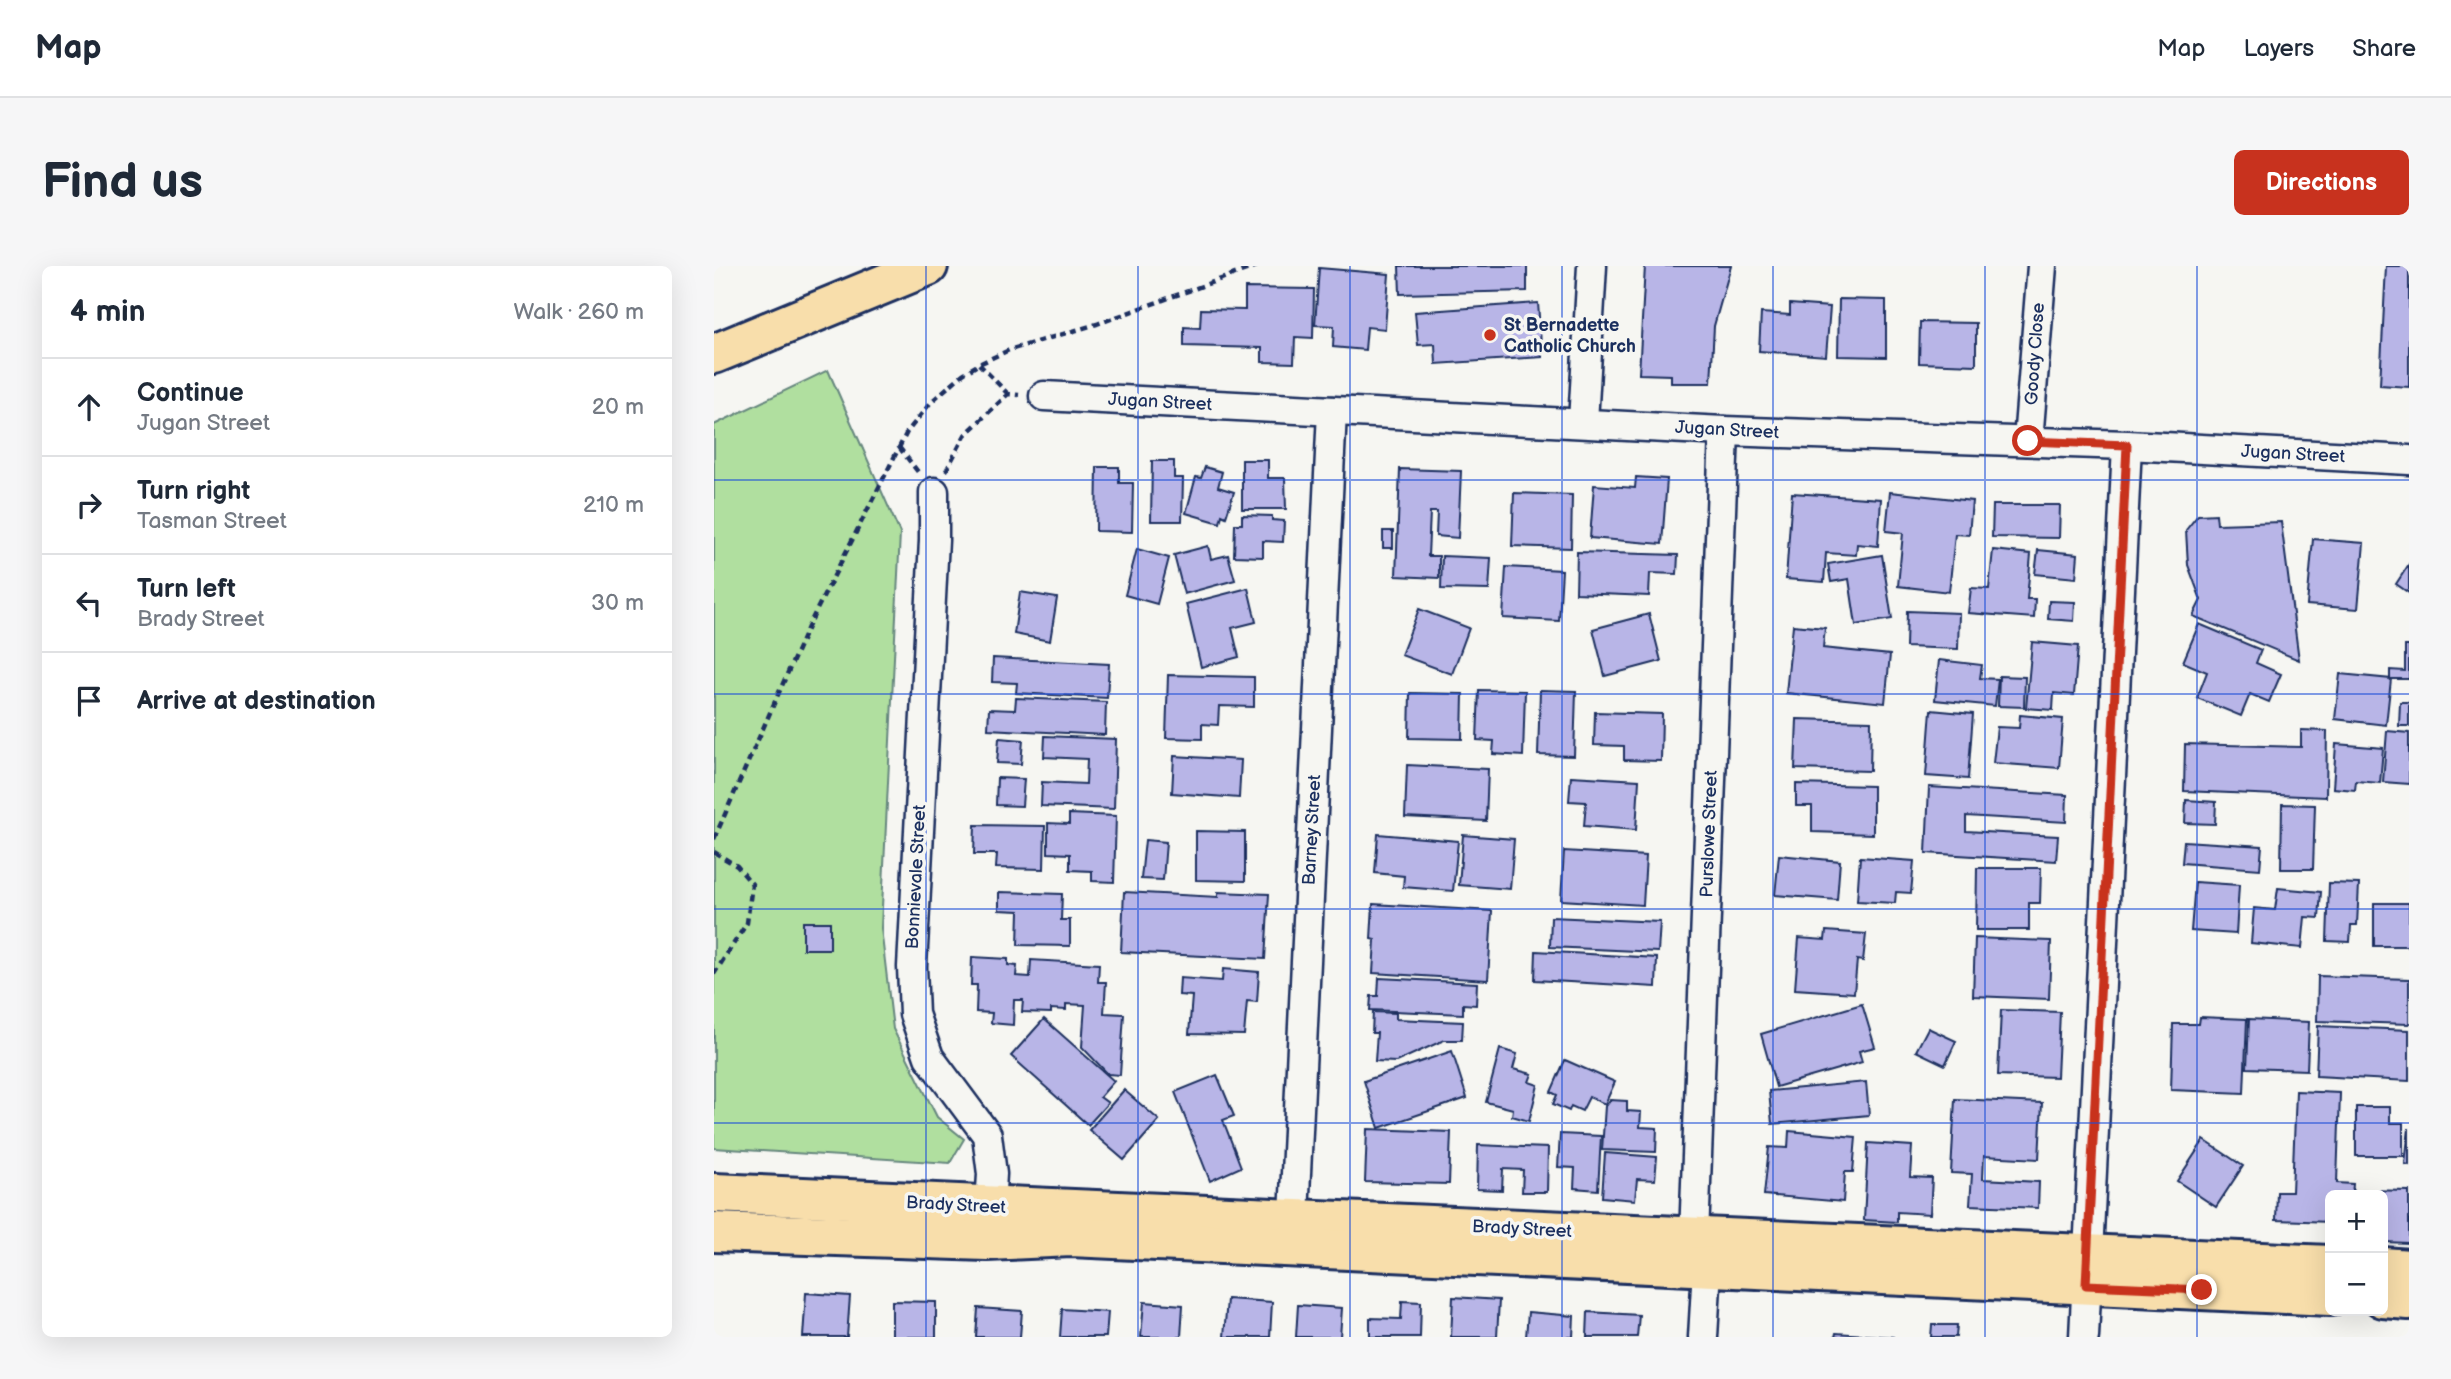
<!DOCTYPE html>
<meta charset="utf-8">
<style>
body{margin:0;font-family:"Balsamiq Sans",sans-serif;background:#f6f6f7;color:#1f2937}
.controls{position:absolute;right:21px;bottom:21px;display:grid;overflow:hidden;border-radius:10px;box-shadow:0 7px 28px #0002}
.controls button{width:63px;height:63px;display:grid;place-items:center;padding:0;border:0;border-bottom:2px solid #e0e1e3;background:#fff;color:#1f2937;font:35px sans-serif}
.stop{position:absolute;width:21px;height:21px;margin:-16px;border:5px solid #c8321e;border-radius:50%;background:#fff}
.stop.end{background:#c8321e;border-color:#fff;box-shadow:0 2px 7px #0008}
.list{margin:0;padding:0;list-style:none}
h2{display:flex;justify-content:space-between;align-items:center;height:91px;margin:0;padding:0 28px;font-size:30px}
h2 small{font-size:23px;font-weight:400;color:#747a83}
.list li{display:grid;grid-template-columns:46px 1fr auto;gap:21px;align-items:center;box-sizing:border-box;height:98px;padding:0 28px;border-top:2px solid #e0e1e3}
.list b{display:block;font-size:26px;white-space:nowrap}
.list p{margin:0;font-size:23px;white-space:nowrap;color:#747a83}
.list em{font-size:23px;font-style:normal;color:#747a83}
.icon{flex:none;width:38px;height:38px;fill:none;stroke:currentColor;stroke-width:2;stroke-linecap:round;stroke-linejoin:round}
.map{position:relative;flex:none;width:1695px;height:1071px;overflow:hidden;border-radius:10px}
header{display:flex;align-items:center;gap:42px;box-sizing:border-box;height:98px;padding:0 35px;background:#fff;border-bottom:2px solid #e0e1e3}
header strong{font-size:33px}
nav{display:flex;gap:38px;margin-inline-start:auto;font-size:24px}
.intro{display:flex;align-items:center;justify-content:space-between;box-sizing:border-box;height:168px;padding:0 42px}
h1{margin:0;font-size:49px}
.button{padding:18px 32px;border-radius:10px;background:#c8321e;color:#fff;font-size:24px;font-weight:700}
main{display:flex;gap:42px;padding:0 42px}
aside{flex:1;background:#fff;border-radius:10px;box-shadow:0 7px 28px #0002}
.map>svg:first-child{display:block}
</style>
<header>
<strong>Map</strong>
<nav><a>Map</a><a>Layers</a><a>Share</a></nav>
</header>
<div class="intro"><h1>Find us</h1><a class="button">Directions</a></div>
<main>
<aside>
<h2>4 min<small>Walk · 260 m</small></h2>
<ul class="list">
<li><svg class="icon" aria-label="ahead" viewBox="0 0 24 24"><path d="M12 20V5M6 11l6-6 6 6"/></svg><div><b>Continue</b><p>Jugan Street</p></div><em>20 m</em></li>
<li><svg class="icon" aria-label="right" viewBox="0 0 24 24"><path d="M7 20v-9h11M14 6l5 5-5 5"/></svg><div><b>Turn right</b><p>Tasman Street</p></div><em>210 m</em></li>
<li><svg class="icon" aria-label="left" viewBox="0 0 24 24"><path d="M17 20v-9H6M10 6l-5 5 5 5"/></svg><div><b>Turn left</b><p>Brady Street</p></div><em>30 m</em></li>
<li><svg class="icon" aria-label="arrive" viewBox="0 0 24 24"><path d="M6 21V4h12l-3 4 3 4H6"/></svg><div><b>Arrive at destination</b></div></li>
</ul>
</aside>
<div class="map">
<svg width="1695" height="1071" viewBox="0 0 1695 1071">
<rect width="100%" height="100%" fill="#f6f6f2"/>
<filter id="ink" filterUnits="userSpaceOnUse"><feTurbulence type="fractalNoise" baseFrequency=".0143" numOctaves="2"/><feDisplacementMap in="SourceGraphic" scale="14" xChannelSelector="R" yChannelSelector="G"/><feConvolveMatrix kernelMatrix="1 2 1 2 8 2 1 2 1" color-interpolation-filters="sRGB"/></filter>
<g filter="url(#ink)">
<polygon fill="#b0df9f" stroke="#66877e" stroke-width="2" points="114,104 186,267 167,662 179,763 223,851 250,873 236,897 0,882 0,159"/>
<g fill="#b8b5e7" stroke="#1b2f5e" stroke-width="2">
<polygon points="685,0 813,0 813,25 686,28"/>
<polygon points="931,0 1017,0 1000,60 997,117 957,117 957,109 925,108"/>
<polygon points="1672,0 1695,0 1695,121 1666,119"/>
<polygon points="605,2 675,8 671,63 653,61 651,84 619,81 620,60 601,59"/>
<polygon points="531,22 600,23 599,72 581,71 580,97 548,96 548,82 470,80 470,61 486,62 487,43 531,44"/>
<polygon points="1125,33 1172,34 1172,91 1124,90"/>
<polygon points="824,37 828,91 722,98 721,78 704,79 701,46"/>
<polygon points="1076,38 1116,41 1112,90 1045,85 1047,47 1076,49"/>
<polygon points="1206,56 1262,57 1262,99 1205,97"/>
<polygon points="528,194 554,194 554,212 571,212 572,243 528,243"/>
<polygon points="438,195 460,195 460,212 469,212 468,255 437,255"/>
<polygon points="383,201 405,201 405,217 419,217 418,266 382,265"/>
<polygon points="491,201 508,206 504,221 520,226 512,251 508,249 506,257 472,247 482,211 487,212"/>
<polygon points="686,203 747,205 744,272 722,270 723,246 716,246 714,290 725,290 725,312 682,310"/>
<polygon points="922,211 953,213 948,278 876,272 880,219 921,222"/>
<polygon points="1176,226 1258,235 1255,269 1241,268 1235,326 1184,320 1189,267 1172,265"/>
<polygon points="800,227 858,229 857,282 798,280"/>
<polygon points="1078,227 1167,233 1164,280 1143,278 1142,289 1112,287 1110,316 1072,313"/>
<polygon points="1279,239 1346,239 1345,272 1278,271"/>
<polygon points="1502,248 1503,258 1567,256 1585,394 1479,350 1487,334 1474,299 1472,264 1484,249"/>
<polygon points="528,249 558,250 558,254 570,255 569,276 549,275 549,291 520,290 521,258 528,258"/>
<rect x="669" y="265" width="10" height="17"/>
<polygon points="1599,273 1650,277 1644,343 1593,339"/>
<polygon points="494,280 497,293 514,289 521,314 470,328 460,289"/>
<polygon points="423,283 455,292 443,338 411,329"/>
<polygon points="1279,284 1317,288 1313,333 1321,333 1320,352 1254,347 1257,322 1275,323"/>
<polygon points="1324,284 1364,288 1362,312 1321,308"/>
<polygon points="863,286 964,289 963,308 936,307 935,330 862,327"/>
<polygon points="1168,289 1178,353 1142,359 1135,313 1117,316 1114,298"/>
<polygon points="728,290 777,292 775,324 727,323"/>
<polygon points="1695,298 1695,327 1682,318"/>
<polygon points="792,301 848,304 845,355 789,352"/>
<polygon points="534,322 542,356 518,362 525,391 487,401 472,338"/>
<polygon points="306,326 343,332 336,375 300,368"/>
<polygon points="1335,335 1361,336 1360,355 1334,353"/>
<polygon points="705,343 755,362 738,408 687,389"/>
<polygon points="1193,345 1245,347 1244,383 1192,381"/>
<polygon points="935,348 947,395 891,410 879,363"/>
<polygon points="1485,358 1547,384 1542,397 1567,408 1555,436 1536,428 1527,450 1483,432 1493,406 1469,396"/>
<polygon points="1079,359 1111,362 1109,382 1176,389 1171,437 1072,427"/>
<polygon points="1318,376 1364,380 1360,429 1340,427 1339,444 1312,442"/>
<polygon points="1691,380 1695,380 1695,413 1676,413 1676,404 1691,405"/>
<polygon points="279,392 395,398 393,432 302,427 303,417 278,416"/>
<polygon points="1225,394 1268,399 1266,412 1284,413 1281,440 1221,434"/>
<polygon points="1626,408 1677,413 1672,459 1621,453"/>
<polygon points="454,409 540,411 540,441 505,440 504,459 488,458 488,473 452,472"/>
<polygon points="1285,410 1311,411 1310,441 1284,440"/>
<polygon points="765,424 811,425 809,490 779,488 780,475 763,474"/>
<polygon points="826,424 862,425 860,490 824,489"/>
<polygon points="696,427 749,428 748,473 695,472"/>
<polygon points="302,432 392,436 391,469 274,463 275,443 301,444"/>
<polygon points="1686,436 1695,436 1695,460 1685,460"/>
<polygon points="1217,444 1259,448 1254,513 1212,510"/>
<polygon points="881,446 948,448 947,495 910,494 910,480 880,479"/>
<polygon points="1306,449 1349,453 1345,502 1279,497 1283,461 1305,462"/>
<polygon points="1083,453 1157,455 1156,505 1081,503"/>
<polygon points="1587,464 1613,465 1612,531 1470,525 1471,478 1587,481"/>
<polygon points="1673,465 1695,467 1695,518 1669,516"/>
<polygon points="331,470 402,473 400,543 327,540 328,516 372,518 373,493 330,491"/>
<polygon points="285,472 309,474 307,498 283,497"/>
<polygon points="1622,478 1669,482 1666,517 1642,515 1641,524 1619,522"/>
<polygon points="460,490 527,494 525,532 458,527"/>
<polygon points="693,499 774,503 772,555 691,551"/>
<polygon points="857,510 925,514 922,564 870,560 872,536 855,535"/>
<polygon points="283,512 310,513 308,540 282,539"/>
<polygon points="1082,518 1159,520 1159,568 1098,566 1098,540 1082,540"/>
<polygon points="1215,521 1353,529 1352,556 1252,550 1252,565 1344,570 1342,595 1212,587"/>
<polygon points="1472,534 1502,536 1501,558 1471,557"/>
<polygon points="1568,538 1601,539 1599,603 1567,603"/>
<polygon points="355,548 402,550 400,616 378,615 378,605 356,604 356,588 334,587 334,557 355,558"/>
<polygon points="261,559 331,560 330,603 282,602 283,588 260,588"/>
<polygon points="482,565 531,566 531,615 482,614"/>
<polygon points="664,568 744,575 739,625 689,621 690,610 661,607"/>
<polygon points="749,569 800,573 796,623 745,619"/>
<polygon points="431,574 452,576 449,614 427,613"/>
<polygon points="1470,575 1548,580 1546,603 1468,597"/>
<polygon points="850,585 932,590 929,639 847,634"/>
<polygon points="1065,589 1126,595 1123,634 1061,629"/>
<polygon points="1146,591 1200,595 1197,627 1182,626 1181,637 1143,635"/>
<polygon points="1263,602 1327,602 1326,637 1315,637 1315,664 1262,664"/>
<polygon points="1481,616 1525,619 1522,668 1477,665"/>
<polygon points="1615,617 1645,618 1643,659 1637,659 1636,676 1613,675"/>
<polygon points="1564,622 1607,626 1605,652 1591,651 1588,682 1537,677 1540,642 1561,644"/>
<polygon points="285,626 348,628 347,654 356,654 356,680 304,679 305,645 285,644"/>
<polygon points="410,626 504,631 504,626 555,628 551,693 407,686"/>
<rect x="1660" y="637" width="35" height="43"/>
<polygon points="659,638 778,645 774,714 659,707 661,674 657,673"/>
<polygon points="837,651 946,656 944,686 836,681"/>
<rect x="89" y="656" width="27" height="27"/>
<polygon points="1112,665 1152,668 1149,695 1143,694 1140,727 1081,723 1085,672 1111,674"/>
<polygon points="1261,672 1337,675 1335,733 1259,730"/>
<polygon points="822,685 943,692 942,721 821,714"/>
<polygon points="258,691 294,693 294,699 303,700 302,710 316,711 317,694 385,698 384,716 392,716 390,747 410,748 406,809 394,808 368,781 371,739 352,738 352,744 337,743 337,747 308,746 309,734 300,734 299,759 277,757 278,747 262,746 263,719 257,719"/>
<polygon points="509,703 545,706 543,736 533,735 530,769 475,768 478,730 465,729 466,712 508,715"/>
<polygon points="1604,710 1695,713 1695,758 1603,755"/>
<polygon points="665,712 763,717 762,739 749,738 749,748 656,744 657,730 664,730"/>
<polygon points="1148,738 1161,781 1145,785 1148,796 1062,821 1047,768"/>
<polygon points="1287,744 1346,746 1343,811 1284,809"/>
<polygon points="659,746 682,747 682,753 749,756 748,774 730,774 682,796 661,795 663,767 658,767"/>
<polygon points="1486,751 1533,753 1530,827 1457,824 1459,758 1485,758"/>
<polygon points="330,753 400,815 386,831 394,837 374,859 297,790"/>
<polygon points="1535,753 1595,756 1593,804 1533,802"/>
<polygon points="1604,760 1695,764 1695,815 1602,810"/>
<polygon points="1214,762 1242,775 1231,799 1202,785"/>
<polygon points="786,783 803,788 799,803 818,808 815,816 824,819 815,855 798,850 799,843 772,836"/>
<polygon points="738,785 753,832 665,862 650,815"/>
<polygon points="851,794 901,816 891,838 875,831 868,845 857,840 855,845 839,838 843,829 837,826"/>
<polygon points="503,809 520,850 509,854 527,901 496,915 461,826"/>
<polygon points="1152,816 1155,849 1058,858 1055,825"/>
<polygon points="410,824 445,854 410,894 375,864"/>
<polygon points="1582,825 1626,827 1623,917 1639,918 1638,929 1616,929 1616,956 1562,954 1563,926 1578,926"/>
<polygon points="1241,833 1328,837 1325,893 1270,890 1269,913 1325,916 1324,942 1256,939 1258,908 1237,907"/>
<polygon points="896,834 913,835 913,845 927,846 926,861 943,862 942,886 888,884 891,840"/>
<polygon points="1642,841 1676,841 1676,857 1689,857 1689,890 1642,890"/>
<polygon points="1695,862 1695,899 1691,898"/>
<polygon points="653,863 737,866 735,918 651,916"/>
<polygon points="1075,865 1142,871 1139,906 1131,906 1129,936 1050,929 1055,881 1074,882"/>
<polygon points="846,868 887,870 884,924 860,922 861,902 844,901"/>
<polygon points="1490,874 1529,900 1502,941 1463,915"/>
<polygon points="1154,877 1198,880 1196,911 1218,912 1216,948 1183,946 1183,956 1150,954"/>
<polygon points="764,879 834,882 833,926 808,926 809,904 789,903 788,924 763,923"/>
<polygon points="891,887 943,891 941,914 923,913 921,934 888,931"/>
<polygon points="1651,924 1695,925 1695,977 1669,976 1669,929 1651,929"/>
<polygon points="92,1027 136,1030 133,1071 89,1071"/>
<polygon points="739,1031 785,1034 783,1071 737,1071"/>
<polygon points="513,1033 558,1036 556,1071 510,1071"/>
<polygon points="178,1035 222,1036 222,1071 178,1071"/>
<polygon points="688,1035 707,1036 706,1071 656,1071 656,1052 687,1053"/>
<polygon points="430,1036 469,1039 467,1071 427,1071"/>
<polygon points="584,1039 628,1042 626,1071 582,1071"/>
<polygon points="264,1042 308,1045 306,1071 262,1071"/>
<polygon points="348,1043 394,1046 392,1071 346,1071"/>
<polygon points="814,1046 860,1050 859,1071 812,1071"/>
<polygon points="874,1046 925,1049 923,1071 873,1071"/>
<polygon points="1218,1059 1243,1059 1242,1071 1217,1071"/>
<polygon points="1122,1067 1180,1071 1121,1071"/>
</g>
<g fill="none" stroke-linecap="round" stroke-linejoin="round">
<g stroke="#1b2f5e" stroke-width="33">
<g id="street">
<polyline points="330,130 1010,165 1413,179 1695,194"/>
<polyline points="869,156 878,0"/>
<polyline points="1314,175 1328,0"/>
<polyline points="220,226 220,274 198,701 200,748 215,791 273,869 278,908 275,957"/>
<polyline points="579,971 618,145"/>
<polyline points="980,971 1010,165"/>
<polyline points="989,1071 993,1002"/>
<polyline points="1370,1071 1413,179"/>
</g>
</g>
<g stroke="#1b2f5e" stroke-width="44">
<g id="primary">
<polyline points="0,927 1616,999"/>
<polyline points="0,966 273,975 357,971 1616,1030"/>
<polyline points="1669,1001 1695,1003"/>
<polyline points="1669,1032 1695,1034"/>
</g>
</g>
<g stroke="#1b2f5e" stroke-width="44">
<polyline id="highway" points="0,88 214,0"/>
</g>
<g stroke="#1b2f5e" stroke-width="4.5" stroke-dasharray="7 5" stroke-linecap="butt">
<polyline points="265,98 294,128"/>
<polyline points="185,181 204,206"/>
<polyline points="232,205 251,169 294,128 305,129"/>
<polyline points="0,573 94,361 193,166 218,135 249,108 265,98 295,84 383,58 543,0"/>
<polyline points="0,586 23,600 38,618 33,657 0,708"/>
</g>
<use href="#street" stroke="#f6f6f2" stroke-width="28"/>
<use href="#primary" stroke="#f8deab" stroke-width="38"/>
<use href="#highway" stroke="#f8deab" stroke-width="38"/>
</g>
</g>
<g fill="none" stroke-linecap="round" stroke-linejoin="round" filter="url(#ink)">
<polyline stroke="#c8321e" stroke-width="9" points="1314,175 1413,179 1372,1019 1488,1024"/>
</g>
<path fill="none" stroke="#1d4ed8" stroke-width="2" stroke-opacity="0.55" d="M212,0V1071M424,0V1071M636,0V1071M848,0V1071M1059,0V1071M1271,0V1071M1483,0V1071M0,214H1695M0,428H1695M0,643H1695M0,857H1695"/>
<circle fill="#c8321e" stroke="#f6f6f2" stroke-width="2.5" cx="776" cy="69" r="7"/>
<g text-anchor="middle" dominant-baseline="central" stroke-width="7" stroke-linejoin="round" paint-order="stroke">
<g font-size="18" font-weight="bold" fill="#1b2f5e" stroke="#f6f6f2" text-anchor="start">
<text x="790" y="59">St Bernadette<tspan x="790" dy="21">Catholic Church</tspan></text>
</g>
<g font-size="18" fill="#1b2f5e" stroke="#f6f6f2">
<text transform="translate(1321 88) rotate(-86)">Goody Close</text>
<text transform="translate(446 136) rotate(3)">Jugan Street</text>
<text transform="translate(1013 164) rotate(3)">Jugan Street</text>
<text transform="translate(1579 188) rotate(3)">Jugan Street</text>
<text transform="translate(598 564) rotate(-87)">Barney Street</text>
<text transform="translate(995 568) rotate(-88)">Purslowe Street</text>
<text transform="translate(202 611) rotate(-87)">Bonnievale Street</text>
<text transform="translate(242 939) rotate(3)">Brady Street</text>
<text transform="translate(808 963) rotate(3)">Brady Street</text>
</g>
</g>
</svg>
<div class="controls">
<button>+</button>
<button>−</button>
</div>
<div class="stop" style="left:1314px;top:175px"></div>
<div class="stop end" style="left:1488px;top:1024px"></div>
</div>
</main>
